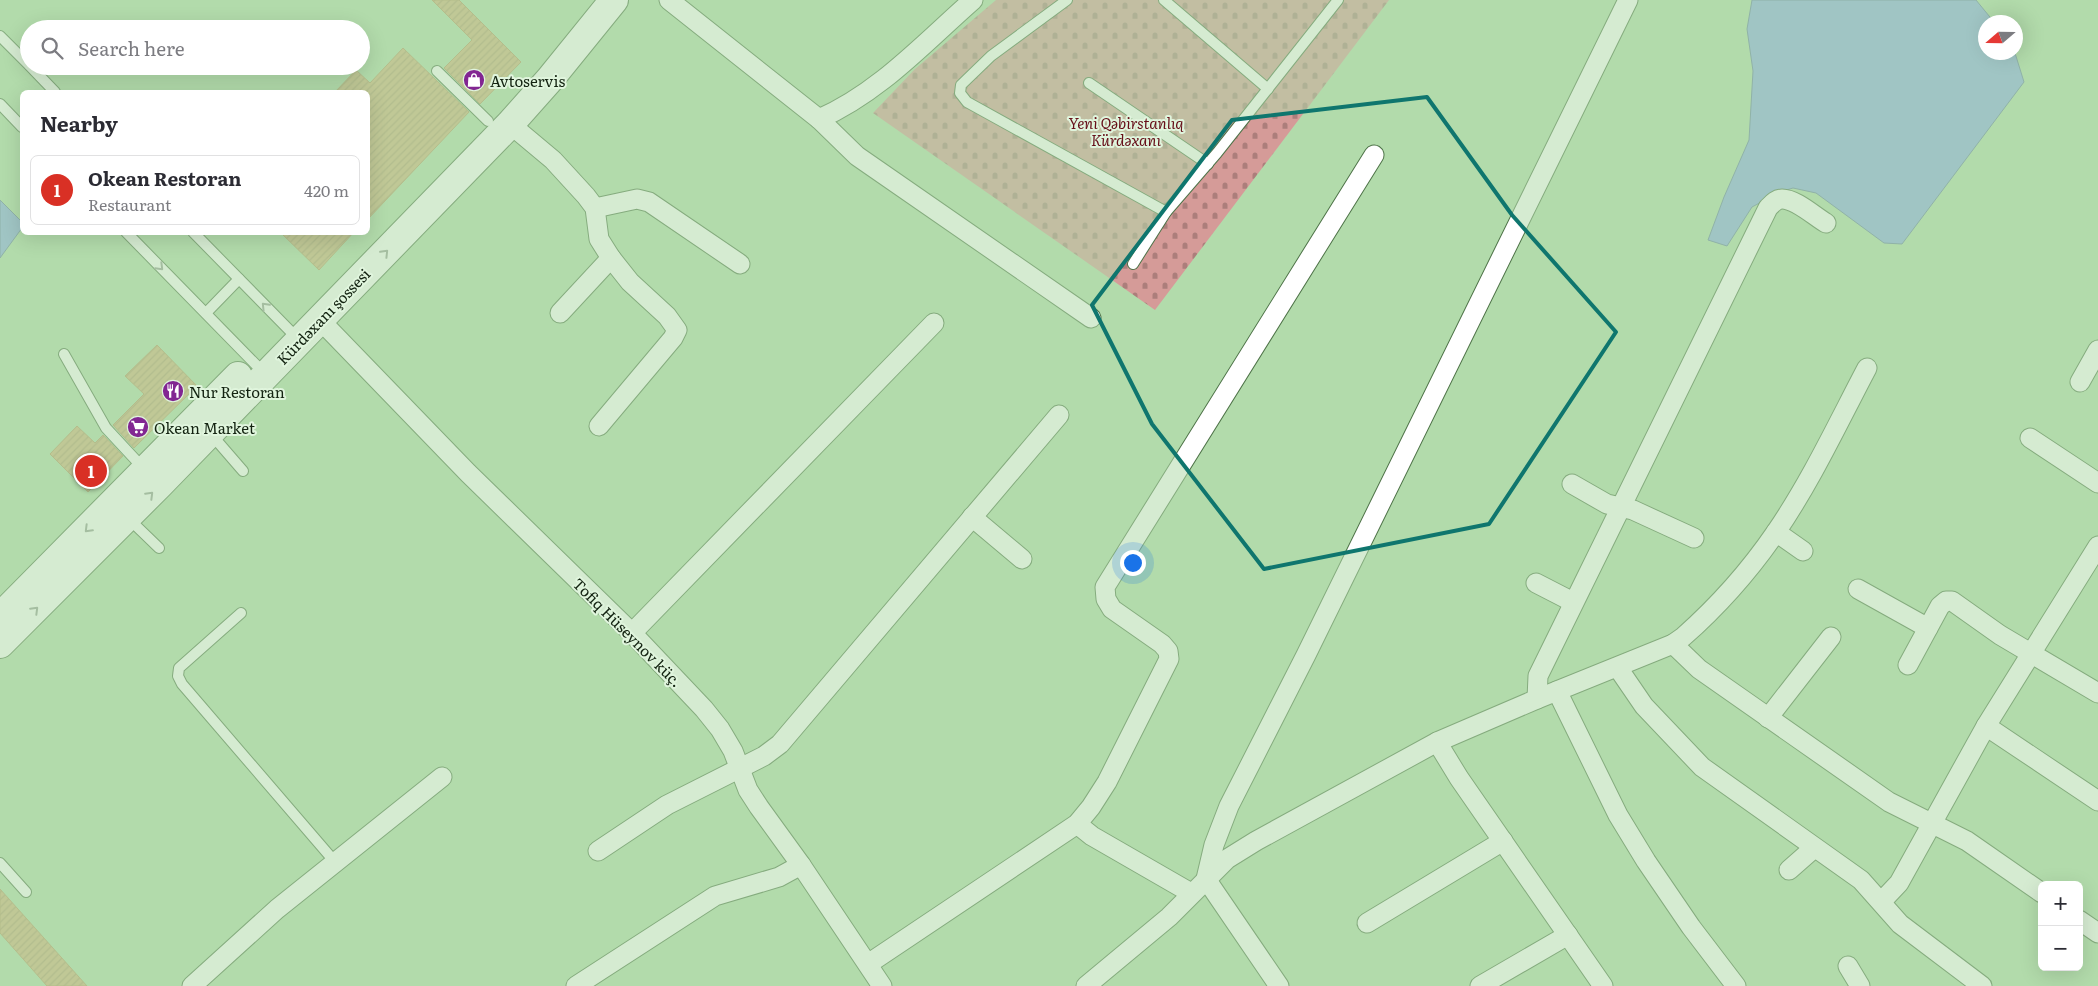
<!DOCTYPE html>
<meta charset="utf-8">
<style>
body{margin:0;font-family:Literata,serif;background:#f7f7f7;color:#2b2b33}
.controls{position:absolute;right:15px;bottom:15px;display:grid;overflow:hidden;border-radius:8px;box-shadow:0 5px 20px #0002}
.controls button{width:45px;height:45px;display:grid;place-items:center;padding:0;border:0;border-bottom:1px solid #e1e1e2;background:#fff;color:#2b2b33;font:25px sans-serif}
.compass{position:absolute;left:1978px;top:15px;width:45px;height:45px;border-radius:50%;background:#fff;box-shadow:0 5px 20px #0002;rotate:250deg}
.you{position:absolute;left:1132px;top:562px;width:18px;height:18px;margin:-12px;border:4px solid #fff;border-radius:50%;background:#1a73e8;box-shadow:0 0 0 8px #1a73e833}
.badge{display:grid;place-items:center;width:32px;height:32px;border-radius:50%;background:#d93025;color:#fff;font-size:16px;font-weight:700}
.pin{position:absolute;translate:-50% -50%;border:2px solid #fff;box-shadow:0 1px 5px #0006}
.list{margin:0;padding:0;list-style:none}
h2{display:flex;justify-content:space-between;align-items:center;height:65px;margin:0;padding:0 20px;font-size:21px}
h2 small{font-size:16px;font-weight:400;color:#7c7c81}
.list li{display:grid;grid-template-columns:32px 1fr auto;gap:15px;align-items:center;box-sizing:border-box;height:70px;margin:0 10px 10px;padding:0 10px;border:1px solid #e1e1e2;border-radius:8px}
.list b{display:block;font-size:19px;white-space:nowrap}
.list p{margin:0;font-size:16px;white-space:nowrap;color:#7c7c81}
.list em{font-size:16px;font-style:normal;color:#7c7c81}
.icon{flex:none;width:28px;height:28px;fill:none;stroke:currentColor;stroke-width:2;stroke-linecap:round;stroke-linejoin:round}
.map{position:relative;flex:none;width:2098px;height:986px;overflow:hidden}
.search{position:absolute;background:#fff;box-shadow:0 5px 20px #0002;left:20px;top:20px;width:350px;height:55px;display:flex;align-items:center;gap:12px;box-sizing:border-box;padding:0 18px;border-radius:28px;color:#7c7c81;font-size:19px}
.panel{position:absolute;background:#fff;box-shadow:0 5px 20px #0002;left:20px;top:90px;width:350px;height:145px;border-radius:8px}
.map>svg:first-child{display:block}
</style>
<div class="map">
<svg width="2098" height="986" viewBox="0 0 2098 986">
<defs>
<pattern id="cemetery-stones" width="16" height="16" patternUnits="userSpaceOnUse" patternTransform="scale(1.25)"><rect width="16" height="16" fill="#d59b98"/><path d="M2 7V4a2 2 0 0 1 4 0v3zM10 15v-3a2 2 0 0 1 4 0v3z" fill="#ac7e7b"/></pattern>
<pattern id="building-hatch" width="6" height="6" patternUnits="userSpaceOnUse" patternTransform="scale(1.25)"><rect width="6" height="6" fill="#d0b27d"/><path d="M-1 1l2-2M0 6l6-6M5 7l2-2" fill="none" stroke="#b2996b"/></pattern>
</defs>
<rect width="100%" height="100%" fill="#b2dbab"/>
<polygon fill="url(#cemetery-stones)" points="996,0 1389,0 1155,310 873,113 915,69"/>
<g fill="#89aae2" stroke="#6682a3">
<polygon points="1752,0 1976,0 1994,22 1986,22 1986,52 2015,53 2024,82 1902,244 1884,243 1816,193 1793,188 1780,192 1752,207 1727,246 1708,240 1724,197 1749,140 1753,71 1747,29"/>
<polygon points="0,200 22,222 22,228 0,258"/>
</g>
<g fill="url(#building-hatch)" stroke="#b79a65">
<polygon points="432,0 459,0 521,62 480,104 444,68 472,40"/>
<polygon points="403,48 469,112 368,219 368,92 335,92 356,70 370,83"/>
<polygon points="280,232 354,232 319,270"/>
<polygon points="157,345 197,386 134,448 113,425 144,394 125,376"/>
<polygon points="77,426 95,443 103,435 123,456 88,492 50,454"/>
<polygon points="0,889 87,986 47,986 0,933"/>
</g>
<g fill="none" stroke-linecap="round" stroke-linejoin="round">
<g stroke="#4e7348" stroke-width="12">
<g id="service">
<polyline points="1067,0 991,56 961,85 960,93 967,102 1166,212"/>
<polyline points="1164,0 1268,89"/>
<polyline points="0,36 29,65"/>
<polyline points="30,66 55,92"/>
<polyline points="437,71 488,121"/>
<polyline points="1089,83 1208,164"/>
<polyline points="0,104 22,127"/>
<polyline points="126,232 266,375"/>
<polyline points="193,232 299,340"/>
<polyline points="1133,264 1166,212 1217,153 1338,0"/>
<polyline points="206,313 239,279"/>
<polyline points="64,354 106,428 145,470"/>
<polyline points="211,434 243,471"/>
<polyline points="128,518 159,548"/>
<polyline points="241,613 179,668 178,676 182,684 335,862"/>
<polyline points="0,863 26,892"/>
</g>
</g>
<g stroke="#4e7348" stroke-width="21">
<g id="minor">
<path d="M669,0L819,119C879,93 925,42 973,0"/>
<polyline points="819,119 857,156 1091,318"/>
<polyline points="510,124 553,160 586,196 595,208 599,239 611,258 630,282 667,316 677,330 673,338 599,426"/>
<polyline points="595,208 637,199 649,202 740,264"/>
<polyline points="560,313 611,258"/>
<polyline points="320,320 468,473 632,633 704,709 720,729 733,751 748,790 759,807 801,865 882,986"/>
<polyline points="2080,382 2098,350"/>
<polyline points="2030,438 2098,483"/>
<polyline points="1572,484 1607,504 1633,510 1694,538"/>
<polyline points="972,517 1022,559"/>
<polyline points="1776,532 1803,551"/>
<polyline points="1536,583 1573,602"/>
<polyline points="1858,589 1928,628"/>
<polyline points="632,633 934,323"/>
<polyline points="1673,644 1699,669 1889,802 1967,841 2042,893"/>
<polyline points="1908,665 1940,606 1946,601 1952,601 2000,635 2098,693"/>
<polyline points="1618,668 1644,706 1702,767 1861,880 1900,924 1982,986"/>
<polyline points="1557,691 1618,815 1646,861 1691,927 1736,986"/>
<path d="M1537,699L1538,676L1768,208C1772,204 1776,199 1782,199C1796,199 1814,216 1826,223"/>
<polyline points="1768,718 1831,637"/>
<polyline points="1986,726 2098,801"/>
<polyline points="1437,742 1459,778 1603,986"/>
<polyline points="1077,824 1092,836 1191,893"/>
<polyline points="598,851 667,805 764,756 780,744 1059,415"/>
<polyline points="1789,870 1814,848"/>
<polyline points="1882,901 1899,883 1986,726 2098,546"/>
<polyline points="2079,920 2098,933"/>
<polyline points="1367,923 1503,841"/>
<polyline points="868,964 1077,824 1091,807 1107,782 1169,659 1168,651 1162,644 1112,609 1106,599 1105,587 1374,155"/>
<polyline points="1848,966 1860,986"/>
<polyline points="192,986 277,909 442,777"/>
<polyline points="576,986 715,896 779,877 801,865"/>
<path d="M1086,986L1169,917L1227,859L1256,841L1437,742L1537,699L1673,644L1683,637C1718,606 1750,570 1776,532C1811,481 1838,423 1867,368"/>
<polyline points="1279,986 1206,879 1214,845 1229,806 1306,655 1628,0"/>
<polyline points="1480,986 1568,935"/>
</g>
</g>
<g stroke="#4e7348" stroke-width="30">
<g id="primary">
<polyline points="0,617 238,376"/>
<polyline points="0,644 160,484 510,124 550,79 614,0"/>
</g>
</g>
<use href="#service" stroke="#fff" stroke-width="10"/>
<use href="#minor" stroke="#fff" stroke-width="19"/>
<use href="#primary" stroke="#fff" stroke-width="28"/>
</g>
<defs><path id="oneway-chevron" d="M-2-3.5L2.5 0L-2 3.5" fill="none" stroke-width="1.6" stroke-linecap="round" stroke-linejoin="round" transform="scale(1.25)"/></defs>
<g stroke="#959c94">
<use href="#oneway-chevron" transform="translate(385 253) rotate(-46)"/>
<use href="#oneway-chevron" transform="translate(160 267) rotate(45)"/>
<use href="#oneway-chevron" transform="translate(265 306) rotate(-134)"/>
<use href="#oneway-chevron" transform="translate(150 495) rotate(-45)"/>
<use href="#oneway-chevron" transform="translate(88 529) rotate(135)"/>
<use href="#oneway-chevron" transform="translate(35 610) rotate(-45)"/>
</g>
<path d="M0 0H2098V986H0ZM1427,97L1512,215L1616,332L1489,524L1264,569L1152,424L1092,305L1232,120Z" fill="#b2dbab" fill-opacity=".55" fill-rule="evenodd"/>
<path fill="none" stroke="#0f766e" stroke-width="4" stroke-linejoin="round" d="M1427,97L1512,215L1616,332L1489,524L1264,569L1152,424L1092,305L1232,120Z"/>
<defs>
<g id="shop-disc" transform="scale(1.125)"><circle r="9.5" fill="#822692" stroke="#e0f5dd"/><path d="M-5-2.5h2.3a2.7 3.5 0 0 1 5.4 0H5L5.5 6h-11ZM-1.5-2.5h3a1.5 2.3 0 0 0-3 0Z" fill="#fff"/></g>
<g id="restaurant-disc" transform="scale(1.125)"><circle r="9.5" fill="#822692" stroke="#e0f5dd"/><path d="M-5-6h1v4h1v-4h1v4h1v-4h1v5L-1.5 .5V6h-2V.5L-5-1ZM5-6V6H3V1.5H1.5Q1.5-4 5-6Z" fill="#fff"/></g>
<g id="supermarket-disc" transform="scale(1.125)"><circle r="9.5" fill="#822692" stroke="#e0f5dd"/><path d="M-6-5.5h2.5l.6 2H6L4.5 2H-2.5L-4.4-4H-6ZM-1.5 3.2a1.3 1.3 0 1 0 .1 0ZM3 3.2a1.3 1.3 0 1 0 .1 0Z" fill="#fff"/></g>
</defs>
<g fill-rule="evenodd">
<use href="#shop-disc" x="474" y="80"/>
<use href="#restaurant-disc" x="173" y="391"/>
<use href="#supermarket-disc" x="138" y="427"/>
</g>
<g text-anchor="middle" dominant-baseline="central" stroke-width="4" stroke-linejoin="round" paint-order="stroke">
<g font-size="15" fill="#132311" stroke="#e0f5dd" text-anchor="start">
<text x="490" y="80">Avtoservis</text>
<text x="189" y="391">Nur Restoran</text>
<text x="154" y="427">Okean Market</text>
</g>
<g font-size="15" font-style="italic" fill="#660e18" stroke="#e0f5dd">
<text x="1126" y="122">Yeni Qəbirstanlıq<tspan x="1126" dy="17">Kürdəxanı</tspan></text>
</g>
<g font-size="15" fill="#132311" stroke="#e0f5dd">
<text transform="translate(323 316) rotate(-46)">Kürdəxanı şossesi</text>
<text transform="translate(628 632) rotate(45)">Tofiq Hüseynov küç.</text>
</g>
</g>
</svg>
<div class="controls">
<button>+</button>
<button>−</button>
</div>
<svg class="compass" viewBox="-18 -18 36 36"><path d="M0-13l5 13h-10z" fill="#e53935"/><path d="M0 13l5-13h-10z" fill="#7c7c81"/></svg>
<div class="you"></div>
<div class="pin badge" style="left:91px;top:471px">1</div>
<div class="search"><svg class="icon" aria-label="search" viewBox="0 0 24 24"><circle cx="10" cy="10" r="6"/><path d="M15 15l6 6"/></svg>Search here</div>
<section class="panel">
<h2>Nearby<small></small></h2>
<ul class="list">
<li><span class="badge">1</span><div><b>Okean Restoran</b><p>Restaurant</p></div><em>420 m</em></li>
</ul>
</section>
</div>
